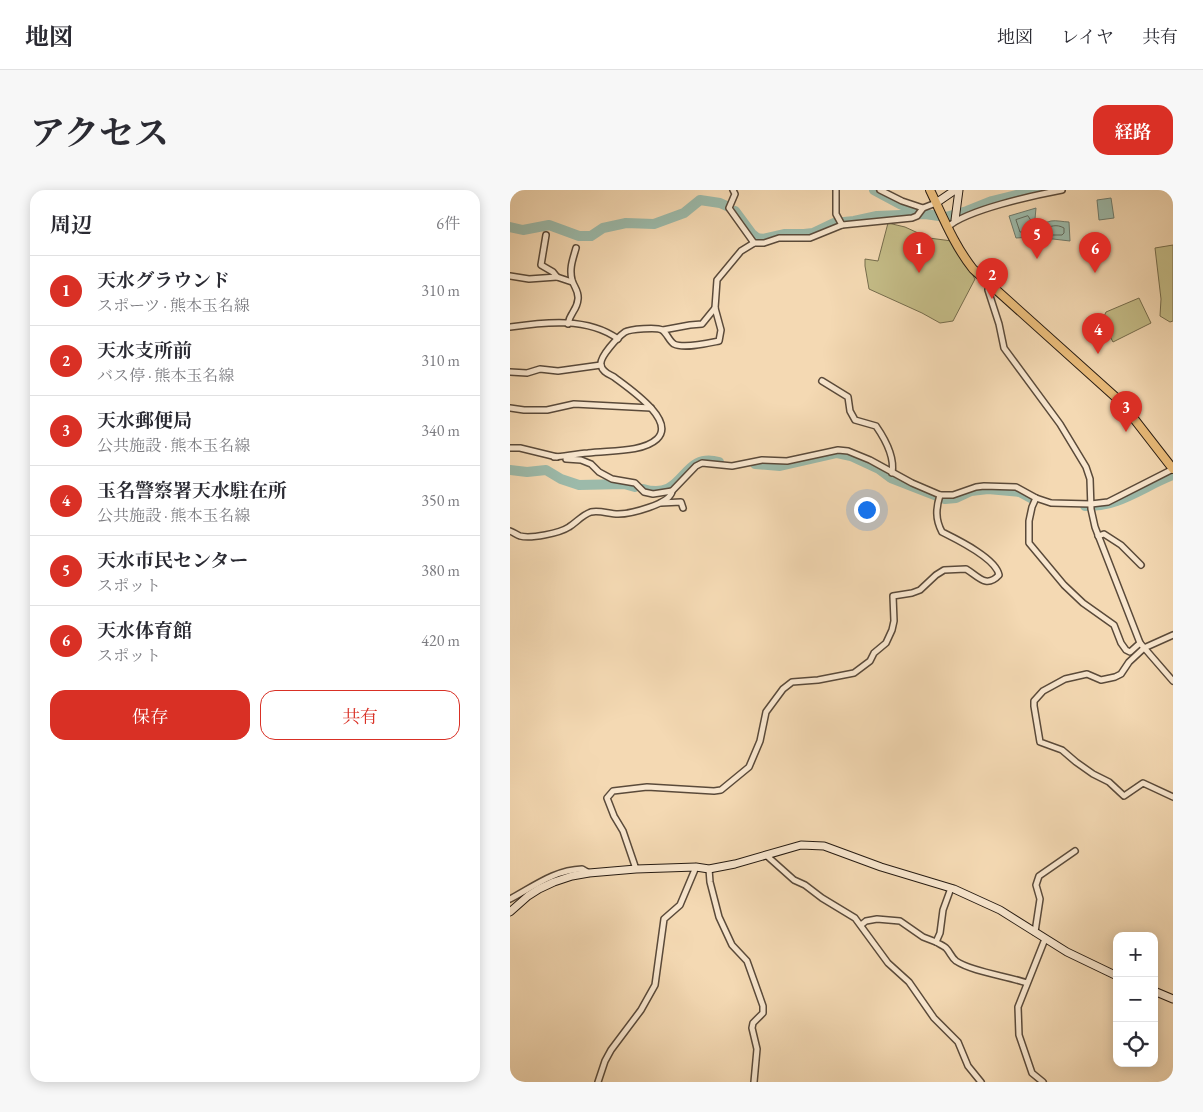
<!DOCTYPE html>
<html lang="ja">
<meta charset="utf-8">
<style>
body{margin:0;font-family:"EB Garamond","Noto Serif JP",serif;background:#f7f7f7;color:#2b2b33}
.controls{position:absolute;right:15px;bottom:15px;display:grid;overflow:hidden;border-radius:10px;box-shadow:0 2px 12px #0003}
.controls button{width:45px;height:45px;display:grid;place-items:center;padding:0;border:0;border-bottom:1px solid #e1e1e2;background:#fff;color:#2b2b33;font:25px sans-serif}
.you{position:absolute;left:356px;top:319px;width:18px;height:18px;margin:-12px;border:4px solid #fff;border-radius:50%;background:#1a73e8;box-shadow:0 0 0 8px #1a73e833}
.badge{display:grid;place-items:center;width:32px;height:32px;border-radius:50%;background:#d93025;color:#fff;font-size:16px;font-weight:700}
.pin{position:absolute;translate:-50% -41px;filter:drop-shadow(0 1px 2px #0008)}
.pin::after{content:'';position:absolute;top:26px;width:18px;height:15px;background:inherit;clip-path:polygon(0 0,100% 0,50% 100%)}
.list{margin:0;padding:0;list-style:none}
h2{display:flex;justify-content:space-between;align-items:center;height:65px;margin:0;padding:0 20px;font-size:21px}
h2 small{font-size:16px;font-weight:400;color:#7c7c81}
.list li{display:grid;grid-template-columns:32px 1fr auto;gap:15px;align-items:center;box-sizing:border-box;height:70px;padding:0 20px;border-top:1px solid #e1e1e2}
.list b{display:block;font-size:19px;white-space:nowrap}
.list p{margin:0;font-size:16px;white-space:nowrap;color:#7c7c81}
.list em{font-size:16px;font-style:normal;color:#7c7c81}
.actions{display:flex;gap:10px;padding:15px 20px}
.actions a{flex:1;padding:11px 0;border:1px solid #d93025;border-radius:15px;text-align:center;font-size:18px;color:#d93025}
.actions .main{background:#d93025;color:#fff}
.icon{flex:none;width:28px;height:28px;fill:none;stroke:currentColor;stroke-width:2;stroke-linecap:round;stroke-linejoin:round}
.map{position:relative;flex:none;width:663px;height:892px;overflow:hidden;border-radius:15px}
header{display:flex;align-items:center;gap:30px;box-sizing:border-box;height:70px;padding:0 25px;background:#fff;border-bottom:1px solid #e1e1e2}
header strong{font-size:24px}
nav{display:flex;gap:28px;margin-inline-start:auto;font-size:18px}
.intro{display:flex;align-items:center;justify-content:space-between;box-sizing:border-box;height:120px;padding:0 30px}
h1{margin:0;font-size:35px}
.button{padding:12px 22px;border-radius:15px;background:#d93025;color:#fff;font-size:18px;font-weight:700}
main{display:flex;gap:30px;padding:0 30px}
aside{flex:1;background:#fff;border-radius:15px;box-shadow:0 2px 12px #0003}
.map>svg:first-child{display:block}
</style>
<header>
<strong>地図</strong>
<nav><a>地図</a><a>レイヤ</a><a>共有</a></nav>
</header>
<div class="intro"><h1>アクセス</h1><a class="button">経路</a></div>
<main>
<aside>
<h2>周辺<small>6件</small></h2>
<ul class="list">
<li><span class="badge">1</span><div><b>天水グラウンド</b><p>スポーツ · 熊本玉名線</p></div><em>310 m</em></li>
<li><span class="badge">2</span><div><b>天水支所前</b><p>バス停 · 熊本玉名線</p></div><em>310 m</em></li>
<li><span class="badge">3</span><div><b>天水郵便局</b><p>公共施設 · 熊本玉名線</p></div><em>340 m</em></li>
<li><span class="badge">4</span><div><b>玉名警察署天水駐在所</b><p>公共施設 · 熊本玉名線</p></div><em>350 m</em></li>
<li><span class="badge">5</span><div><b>天水市民センター</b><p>スポット</p></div><em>380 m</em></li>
<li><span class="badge">6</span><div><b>天水体育館</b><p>スポット</p></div><em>420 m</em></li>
</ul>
<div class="actions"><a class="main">保存</a><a>共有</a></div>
</aside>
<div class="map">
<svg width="663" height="892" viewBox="0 0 663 892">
<rect width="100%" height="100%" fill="#f4d9b3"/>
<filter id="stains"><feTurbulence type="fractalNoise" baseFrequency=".004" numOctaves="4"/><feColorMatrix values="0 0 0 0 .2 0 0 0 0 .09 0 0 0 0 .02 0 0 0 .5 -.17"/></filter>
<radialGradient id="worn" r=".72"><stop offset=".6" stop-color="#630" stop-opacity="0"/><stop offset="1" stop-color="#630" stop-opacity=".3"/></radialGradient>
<g fill="#c4bc87" stroke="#756c4c">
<polygon points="378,33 395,37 419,48 442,51 465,89 443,131 430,133 412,123 359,99 355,76 355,69 368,71"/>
<polygon points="663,55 663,131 660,132 650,126 651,109 645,58"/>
<polygon points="629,108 641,133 603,152 592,131 596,122"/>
</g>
<g fill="#9cbaaa" stroke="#6d7a6d">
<polygon points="601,8 604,28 589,30 587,10"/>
<path d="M526,18L525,29C532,35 533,33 541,31C546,30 554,32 559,32L560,51L543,49L527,50L521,47L506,48L499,26Z"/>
</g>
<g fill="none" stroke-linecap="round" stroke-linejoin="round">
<path stroke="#616a5e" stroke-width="1" d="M518,26C533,51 538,29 554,38V43L552,45H528L521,42H510L506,30Z"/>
<polyline stroke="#6d7a6d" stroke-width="2" points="0,891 0,892"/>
<g stroke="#9cbaaa" stroke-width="10">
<polyline points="364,0 390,14 412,23"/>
<polyline points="225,21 242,44 247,48 252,49 275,44 294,44 303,43 324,33 344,31 367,26 415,24 436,27 457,21 482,11 527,0"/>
<polyline points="0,37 13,40 39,35 69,46 81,46 93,38 116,33 144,34 174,23 190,10 210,13 219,17"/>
<polyline points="245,274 270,276 327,263 341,266 369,279 381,288 435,309 446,308 461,301 478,299 510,302 521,308"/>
<polyline points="0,280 17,282 36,280 51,289 69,295 114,294 125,297"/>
<path d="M133,299C176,312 170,261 209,272"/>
<path d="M575,316C607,318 634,296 663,285"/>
</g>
<g stroke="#5a4a3a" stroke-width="8">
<g id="street">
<polyline points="223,0 225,4 219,18 244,53"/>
<polyline points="326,0 326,24 332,35 402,28 407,26 413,18 426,13"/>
<polyline points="370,0 392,11 413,18"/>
<path d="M438,37C456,20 525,5 552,0"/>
<polyline points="36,45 31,75 43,82 47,87 62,92"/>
<polyline points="0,86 19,89 47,87"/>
<polyline points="479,94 478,100 489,134 494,158 550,234 576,277 580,289 581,319 585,337 630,453 663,491"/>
<path d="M58,134C60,122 67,121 68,109C69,101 64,97 62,90C59,78 63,69 66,58"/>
<path d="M0,137C35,132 78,127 108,149"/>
<polyline points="153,140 180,135 192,134 205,118"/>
<polyline points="0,182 17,183 30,179 48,181 91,175"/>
<path d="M312,191L338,207L340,221L345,230L366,236C375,249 385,267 382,283"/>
<polyline points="0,218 14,220 37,220 64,214 141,218"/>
<polyline points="0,258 10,258 47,267"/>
<path d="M44,267C55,266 66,264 78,263C97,260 132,263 147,249C167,230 117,197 104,187C99,184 92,182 91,175C89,167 108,147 115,142C120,139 147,137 152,140C157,143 159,151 164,154C174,159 199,153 209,151L211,140L205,118L207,90L231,61L244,53H254L269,48H300L332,35"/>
<polyline points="56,269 71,270 81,274 89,282 102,289 125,293 134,302 143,304 162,301"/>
<polyline points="526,308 522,317 519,331 519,353 554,395 573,413 604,435 611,453 616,460 620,462 630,453"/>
<polyline points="151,313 171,312 173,318"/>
<path d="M0,341C3,342 7,345 10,346C21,349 50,343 59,337C67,332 72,325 81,322C90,320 99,324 108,324C120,324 161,314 162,301L186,276L192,273L222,276L252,270L277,271L328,260L338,261L360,270L402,293L430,305H443L466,297L474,296L506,297L526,308L541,313L581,314L598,312L663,279"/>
<polyline points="588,346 594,344 611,355 631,375"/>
<polyline points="663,445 634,458 619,472 611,484 605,487 591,490 577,484 555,489 533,501 524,511 524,516 530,552 552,560 566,572 583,584 599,592 614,606 633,593 663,607"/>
<polyline points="256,665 284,690 295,695 312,708 345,728 378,773 399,792 424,828 448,852 458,876 471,892"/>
<path d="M126,679L113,641L104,626L97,608L103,601L137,597L204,601L211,600L239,577L250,551L256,522L273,499L282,492L308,490L344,483L360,471L364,463L376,453L382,440L384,431L383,406L402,403L410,400L426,385L434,380L456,379C468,386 476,399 489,385C486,368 446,349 432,342C425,329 426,318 430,305"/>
<polyline points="199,679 200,692 209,727 222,755 237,771 253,816 253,823 243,833 242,838 247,859 244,892"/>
<path d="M441,698L433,720L430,743L426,752C429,754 434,756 436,758C440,762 441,767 446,771C463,782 497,786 517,793"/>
<path d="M0,709C23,697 44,680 72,679L79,683"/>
<polyline points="351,735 356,731 367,729 390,731 413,747 426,752"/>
<polyline points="525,742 530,709 526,695 529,686 565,661"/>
<polyline points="88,892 95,871 101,860 131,820 145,795 154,729 170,715 186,677"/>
<polyline points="533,892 522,883 509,845 508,817 535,749"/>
</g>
</g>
<g stroke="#261b12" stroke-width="9">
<g id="secondary">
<polyline points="426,13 445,0"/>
<polyline points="445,30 449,0"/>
<polyline points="0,722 18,706 29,699 44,692 62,686 79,683 126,679 186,677 199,679 225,674 291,655 314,656 371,677 444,699 490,720 557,762 607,786"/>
<polyline points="644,801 663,809"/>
</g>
</g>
<g stroke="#261b12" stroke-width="10">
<path id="primary" d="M420,0C433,27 444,55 463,79L611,212L663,279"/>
</g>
<use href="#street" stroke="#f8e6ce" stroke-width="5"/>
<use href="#secondary" stroke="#f8e6ce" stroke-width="7"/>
<use href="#primary" stroke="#eabc7a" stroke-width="8"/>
</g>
<rect width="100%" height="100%" filter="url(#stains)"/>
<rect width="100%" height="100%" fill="url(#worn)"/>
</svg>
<div class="controls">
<button>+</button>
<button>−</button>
<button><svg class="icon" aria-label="locate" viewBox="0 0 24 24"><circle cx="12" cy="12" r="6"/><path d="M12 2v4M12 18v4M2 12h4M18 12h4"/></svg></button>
</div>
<div class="you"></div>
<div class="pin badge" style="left:409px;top:83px">1</div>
<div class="pin badge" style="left:482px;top:109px">2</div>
<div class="pin badge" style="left:616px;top:242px">3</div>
<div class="pin badge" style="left:588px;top:164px">4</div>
<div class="pin badge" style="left:527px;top:69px">5</div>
<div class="pin badge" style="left:585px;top:83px">6</div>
</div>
</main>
